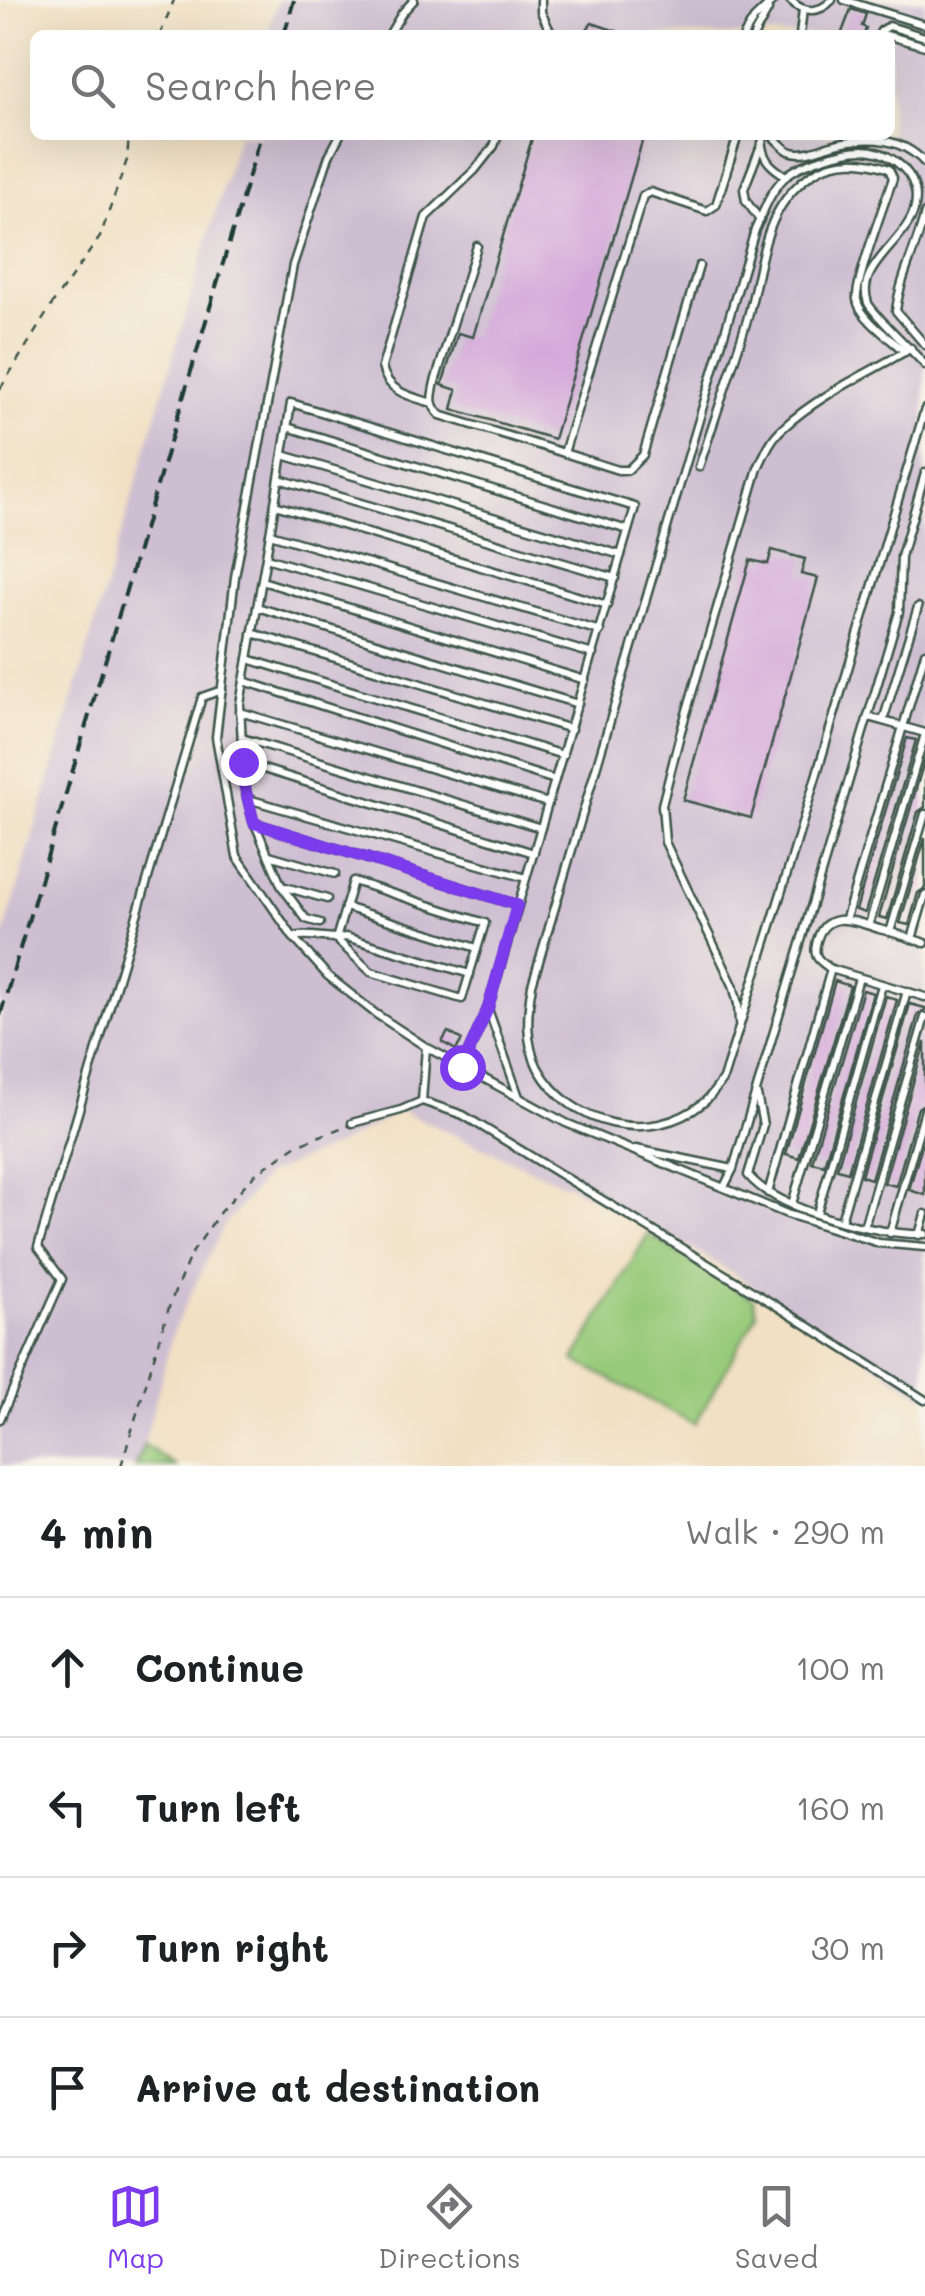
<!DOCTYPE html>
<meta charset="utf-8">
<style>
body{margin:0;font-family:Mali,sans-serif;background:#f6f6f6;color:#202124}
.stop{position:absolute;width:30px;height:30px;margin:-22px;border:8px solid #7c3aed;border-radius:50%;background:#fff}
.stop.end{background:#7c3aed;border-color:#fff;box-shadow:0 2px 10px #0008}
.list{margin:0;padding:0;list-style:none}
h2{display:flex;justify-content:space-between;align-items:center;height:130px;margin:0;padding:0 40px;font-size:42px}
h2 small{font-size:32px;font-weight:400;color:#757577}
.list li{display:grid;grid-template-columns:65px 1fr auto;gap:30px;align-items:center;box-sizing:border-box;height:140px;padding:0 40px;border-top:2px solid #e0e0e0}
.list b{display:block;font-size:38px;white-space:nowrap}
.list em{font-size:32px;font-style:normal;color:#757577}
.icon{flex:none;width:55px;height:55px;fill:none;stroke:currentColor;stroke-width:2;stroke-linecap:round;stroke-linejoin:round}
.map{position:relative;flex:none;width:925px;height:1466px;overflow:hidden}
.search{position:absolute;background:#fff;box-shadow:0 10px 40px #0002;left:30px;right:30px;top:30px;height:110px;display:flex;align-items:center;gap:25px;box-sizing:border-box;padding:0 35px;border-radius:15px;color:#757577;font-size:38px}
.sheet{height:690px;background:#fff}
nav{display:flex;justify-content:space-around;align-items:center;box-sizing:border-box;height:140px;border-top:2px solid #e0e0e0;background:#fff;font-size:28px;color:#757577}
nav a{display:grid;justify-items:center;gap:5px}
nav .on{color:#7c3aed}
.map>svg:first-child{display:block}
</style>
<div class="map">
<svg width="925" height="1466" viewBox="0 0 925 1466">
<rect width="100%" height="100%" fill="#f7f3e8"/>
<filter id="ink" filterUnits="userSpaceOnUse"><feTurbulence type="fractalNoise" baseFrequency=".01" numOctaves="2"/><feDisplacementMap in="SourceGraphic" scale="20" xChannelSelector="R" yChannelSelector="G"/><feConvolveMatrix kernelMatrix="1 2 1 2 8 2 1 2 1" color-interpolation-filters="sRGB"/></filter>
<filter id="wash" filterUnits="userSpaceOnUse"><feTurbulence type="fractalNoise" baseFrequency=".0048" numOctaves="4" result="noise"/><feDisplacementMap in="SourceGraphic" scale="40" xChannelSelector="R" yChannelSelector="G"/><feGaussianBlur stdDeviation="2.25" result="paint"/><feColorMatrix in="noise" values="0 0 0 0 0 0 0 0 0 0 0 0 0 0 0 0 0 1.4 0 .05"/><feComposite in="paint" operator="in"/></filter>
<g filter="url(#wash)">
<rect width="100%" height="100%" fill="#f1e0c3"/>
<polygon fill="#cebed2" points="278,0 925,0 925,1397 782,1303 642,1219 401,1111 335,1146 267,1174 223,1227 174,1329 144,1444 135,1466 0,1466 0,948 238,135 890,135 890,35 267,35"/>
<g fill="#99cb7c" stroke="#5c8458" stroke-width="2.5">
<polygon points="648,1234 753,1299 757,1314 695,1424 574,1360"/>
<polygon points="144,1444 175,1466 135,1466"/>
</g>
<g id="blocks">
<g fill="#d4a9da">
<polygon points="851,9 866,14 862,26 866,28 864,35 841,35"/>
<polygon points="592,23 622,33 622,35 582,35"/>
<polygon points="533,135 644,135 554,439 452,409 457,390 442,385 458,333 473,337"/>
<polygon points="772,550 805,559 801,574 818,578 751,818 683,800 750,560 768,564"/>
<polygon points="907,738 916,740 865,913 856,910"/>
<polygon points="925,758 925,807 918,812 887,919 879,917"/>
<polygon points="925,838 925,888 918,893 909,925 900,923"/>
<polygon points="835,981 850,986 799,1158 786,1154"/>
<polygon points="863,990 873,993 824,1165 812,1162"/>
<polygon points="886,996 897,1000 848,1172 837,1169"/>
<polygon points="910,1004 925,1008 925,1010 918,1015 871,1179 861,1176"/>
<polygon points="448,1032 462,1040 456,1050 442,1042"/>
<polygon points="925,1042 925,1103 918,1108 896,1186 884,1183"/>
<polygon points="925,1135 925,1195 909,1190"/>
</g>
</g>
</g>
<g filter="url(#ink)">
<use href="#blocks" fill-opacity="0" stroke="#3e5549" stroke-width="2.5"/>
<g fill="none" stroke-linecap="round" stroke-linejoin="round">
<g stroke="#3e5549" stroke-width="11">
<g id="service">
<polyline points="541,0 541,12 552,35"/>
<path d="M790,0C803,13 819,14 832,0"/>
<polyline points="844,0 925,25"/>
<polyline points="389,35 402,13 414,0"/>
<polyline points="744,35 754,19 774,0"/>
<polyline points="754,35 768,10"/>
<polyline points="800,35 803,9"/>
<polyline points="879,35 881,31 889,26 925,37"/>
<polyline points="886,35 925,46"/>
<polyline points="340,135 329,156 293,265 235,577 216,737 237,856 293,937 328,976 376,1014 426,1047 566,1123 787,1214 879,1243 925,1247"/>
<path d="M771,135C777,140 782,147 789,151C802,156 816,150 828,146C862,136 900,135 925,163"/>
<path d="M762,146C764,161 773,168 786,176"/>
<path d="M925,213C917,247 900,277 896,311L925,345"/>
<polyline points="760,220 746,201 744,189 765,135"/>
<path d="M477,246L435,382C432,396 429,404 440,415L564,453L643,196L650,192L707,211L716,205L738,135"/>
<path d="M925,365C914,352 872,313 868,303C852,260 925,236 915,189C910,167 885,150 863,150C843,150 800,163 785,177C770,191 763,213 755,230L532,985C527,1013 525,1042 538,1068C570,1126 651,1146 703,1103C711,1097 717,1087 723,1079L791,861L925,409"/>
<path d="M432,403C410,396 388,393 382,367L426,217L475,170L494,146L498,135"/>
<polyline points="287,427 628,530"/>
<polyline points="564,453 618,470 628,470 643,455 699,266"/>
<polyline points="283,455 621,555"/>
<path d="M699,467C715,418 732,369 747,320C763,265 761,206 815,172C838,158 866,160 889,169L893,178C886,200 854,284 857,300C860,318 892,340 905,352"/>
<polyline points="279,479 615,578"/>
<polyline points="275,505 607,605"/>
<polyline points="270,534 600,631"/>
<polyline points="266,558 593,654"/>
<polyline points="262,581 585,680"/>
<polyline points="257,607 578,704"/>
<polyline points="252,633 571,729"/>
<polyline points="248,659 563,755"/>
<polyline points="244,681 555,780"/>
<polyline points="240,712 548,803"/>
<polyline points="869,717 925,733"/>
<polyline points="883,721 918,607"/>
<polyline points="242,738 541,828"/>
<polyline points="244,763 534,853"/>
<polyline points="248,799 526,878"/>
<polyline points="255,824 282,887 306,919 320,923"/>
<polyline points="269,855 335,874"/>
<polygon points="353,881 485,923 462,999 371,972 336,939"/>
<polyline points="285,887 327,899"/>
<polyline points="345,907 477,948"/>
<polyline points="846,918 925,653"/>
<polyline points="869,925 925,734"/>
<polyline points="890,932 925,814"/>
<path d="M293,937C311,932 328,941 346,937L470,974"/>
<polyline points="912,939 925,895"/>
<path d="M925,943C910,938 895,933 879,929C855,921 823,907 816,945C813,958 821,962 831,969L925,997"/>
<polyline points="488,1009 519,1097"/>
<path d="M739,1023L738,1004L733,985L665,842L662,805L681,731L758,468C765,453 771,438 783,428C820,394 869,373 911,348"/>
<polyline points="426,1047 422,1101 463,1115 775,1305 925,1400"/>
<polyline points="462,1067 488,1008 635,507 291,403 270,534 240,704 244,785 254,823 517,905"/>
<path d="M757,1095L763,1125L748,1175C777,1211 880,1236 925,1234"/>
<polyline points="352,1123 401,1110 422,1101"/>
<polyline points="636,1149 733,1169"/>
<polyline points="724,1187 733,1169 899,612 901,557 925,473"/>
<polyline points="768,1193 831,969"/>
<polyline points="792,1204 859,978"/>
<polyline points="817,1213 882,985"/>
<polyline points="841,1221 907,991"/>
<polyline points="864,1227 925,1017"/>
<polyline points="890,1233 925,1110"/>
<polyline points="919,1235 925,1214"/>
<polyline points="0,1419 62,1279 38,1247 202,697 222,690"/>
</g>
</g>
<g stroke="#3e5549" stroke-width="2.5" stroke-dasharray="8 8" stroke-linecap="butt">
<polyline points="160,35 174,0"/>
<polyline points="0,389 53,303 100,237 127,160 129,135"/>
<polyline points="121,1466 171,1301 190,1256 220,1212 254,1175 297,1145 346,1126"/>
</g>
<use href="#service" stroke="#fff" stroke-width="6"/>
<g stroke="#1f3d34" stroke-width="4" stroke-dasharray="15 8" stroke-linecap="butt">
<polyline points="284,35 294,0"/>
<polyline points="0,1016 261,135"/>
</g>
</g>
</g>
<g fill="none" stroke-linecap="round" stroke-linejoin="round" filter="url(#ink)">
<polyline stroke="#7c3aed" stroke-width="12" points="243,762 244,784 254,823 517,905 488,1008 462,1067"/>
</g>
</svg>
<div class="stop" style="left:462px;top:1067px"></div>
<div class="stop end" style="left:243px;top:762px"></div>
<div class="search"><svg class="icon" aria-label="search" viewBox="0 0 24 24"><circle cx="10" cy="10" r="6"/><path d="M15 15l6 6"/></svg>Search here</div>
</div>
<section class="sheet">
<h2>4 min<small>Walk · 290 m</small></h2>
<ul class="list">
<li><svg class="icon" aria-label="ahead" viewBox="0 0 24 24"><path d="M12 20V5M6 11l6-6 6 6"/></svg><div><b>Continue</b></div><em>100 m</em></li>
<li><svg class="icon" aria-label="left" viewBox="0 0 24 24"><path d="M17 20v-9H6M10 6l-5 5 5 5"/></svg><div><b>Turn left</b></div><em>160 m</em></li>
<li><svg class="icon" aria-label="right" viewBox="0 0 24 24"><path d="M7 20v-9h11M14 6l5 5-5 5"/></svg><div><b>Turn right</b></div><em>30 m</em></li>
<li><svg class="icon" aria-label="arrive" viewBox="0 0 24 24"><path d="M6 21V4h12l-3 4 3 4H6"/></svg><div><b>Arrive at destination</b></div></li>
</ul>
</section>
<nav>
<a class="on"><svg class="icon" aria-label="map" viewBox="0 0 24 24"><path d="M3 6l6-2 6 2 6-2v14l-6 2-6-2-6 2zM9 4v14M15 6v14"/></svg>Map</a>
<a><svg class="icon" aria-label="directions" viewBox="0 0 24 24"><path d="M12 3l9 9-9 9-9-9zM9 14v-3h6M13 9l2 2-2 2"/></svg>Directions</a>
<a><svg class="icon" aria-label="saved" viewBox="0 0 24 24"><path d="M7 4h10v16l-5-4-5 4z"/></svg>Saved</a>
</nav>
